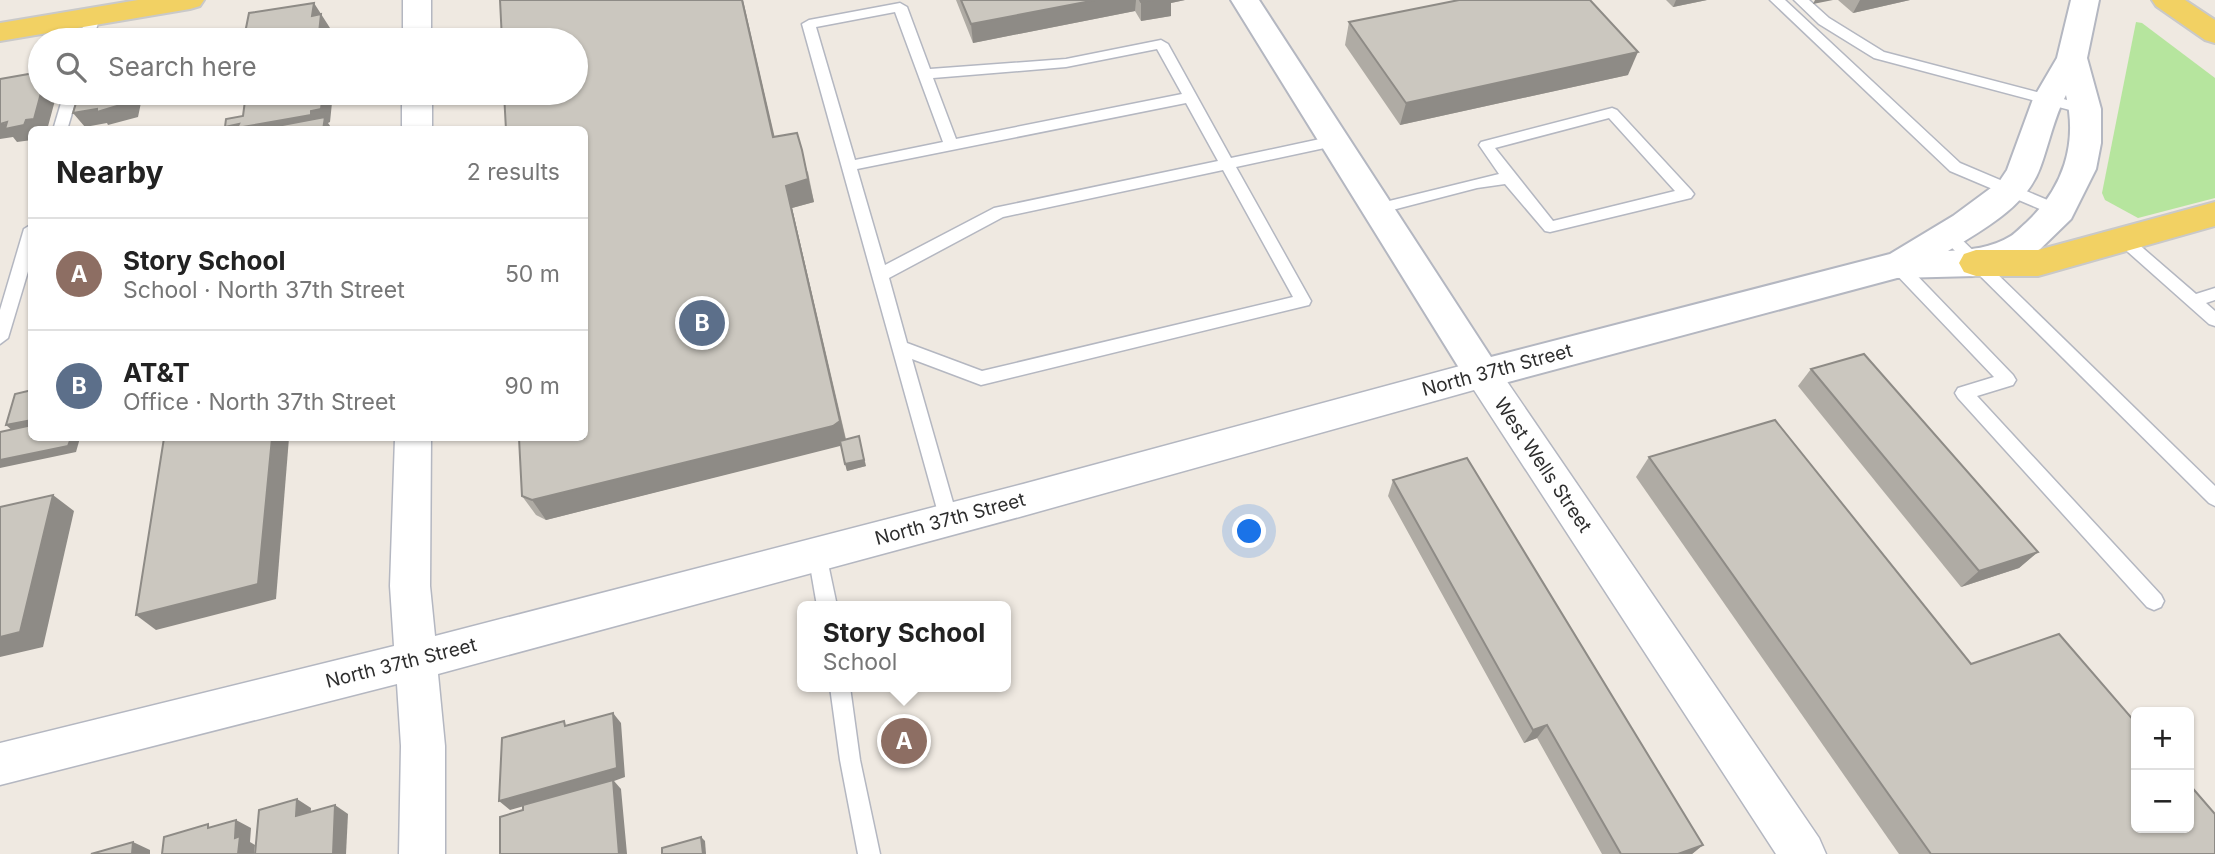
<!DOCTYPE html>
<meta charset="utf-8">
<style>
body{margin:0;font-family:Inter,sans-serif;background:#f2f2f2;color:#222}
.controls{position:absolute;right:21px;bottom:21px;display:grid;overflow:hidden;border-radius:10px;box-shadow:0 2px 5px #0004}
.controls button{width:63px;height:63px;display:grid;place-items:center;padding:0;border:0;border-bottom:2px solid #e0e0e0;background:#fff;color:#222;font:35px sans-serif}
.you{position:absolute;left:1250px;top:532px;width:24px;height:24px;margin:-18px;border:5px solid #fff;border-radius:50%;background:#1a73e8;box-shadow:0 0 0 10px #1a73e833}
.badge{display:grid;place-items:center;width:46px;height:46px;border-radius:50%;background:#db2777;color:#fff;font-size:23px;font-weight:700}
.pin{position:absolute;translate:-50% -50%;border:4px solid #fff;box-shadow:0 2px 7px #0006}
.popup{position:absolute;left:797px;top:601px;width:214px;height:91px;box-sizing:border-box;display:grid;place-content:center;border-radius:10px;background:#fff;filter:drop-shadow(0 2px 5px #0005);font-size:23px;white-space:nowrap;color:#767676}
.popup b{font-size:26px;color:#222}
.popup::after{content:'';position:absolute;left:50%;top:100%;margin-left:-14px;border:14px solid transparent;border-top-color:#fff}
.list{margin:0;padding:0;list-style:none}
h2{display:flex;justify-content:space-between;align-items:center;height:91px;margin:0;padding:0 28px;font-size:30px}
h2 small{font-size:23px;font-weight:400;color:#767676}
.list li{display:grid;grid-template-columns:46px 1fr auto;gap:21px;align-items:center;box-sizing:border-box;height:112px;padding:0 28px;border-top:2px solid #e0e0e0}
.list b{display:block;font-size:26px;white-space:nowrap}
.list p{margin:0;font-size:23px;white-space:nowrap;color:#767676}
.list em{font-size:23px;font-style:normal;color:#767676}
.icon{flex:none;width:38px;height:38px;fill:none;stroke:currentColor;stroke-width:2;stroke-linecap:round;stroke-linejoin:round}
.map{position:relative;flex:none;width:2215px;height:854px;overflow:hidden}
.search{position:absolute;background:#fff;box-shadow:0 2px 5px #0004;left:28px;top:28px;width:560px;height:77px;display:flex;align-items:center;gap:18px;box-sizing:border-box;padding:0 24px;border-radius:38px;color:#767676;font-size:26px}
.panel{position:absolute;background:#fff;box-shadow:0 2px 5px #0004;left:28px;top:126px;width:560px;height:315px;border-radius:10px}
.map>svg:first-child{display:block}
</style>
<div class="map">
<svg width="2215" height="854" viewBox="0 0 2215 854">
<rect width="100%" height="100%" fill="#efe9e1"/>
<polygon fill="#b6e59e" points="2136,22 2142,23 2215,78 2215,198 2138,218 2105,200 2102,193"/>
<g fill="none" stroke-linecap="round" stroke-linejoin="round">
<g stroke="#b4b7c1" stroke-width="3">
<g id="service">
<polygon points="1770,0 1785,0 1960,163 2064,207 2067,211 2064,215 2054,215 1950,171"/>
<polygon points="1794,0 1809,0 1829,18 1884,52 2090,106 2092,109 2085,114 1874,58 1819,24"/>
<path d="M900,3L907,7L930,69L1066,59L1161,40L1168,44L1231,158L1334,136L1341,141L1334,146L1236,167L1311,301L1309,305L981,385L912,359L958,520L956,526L949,528L942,526L940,520L802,24L809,20ZM895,12L943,142L855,160L816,27ZM1157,49L1182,94L956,139L933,78L1066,67ZM1186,103L1218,161L994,208L885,265L857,169ZM1223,170L1293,297L982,371L907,343L889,278L1003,217Z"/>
<polygon points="93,12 100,16 93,40 79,40 86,16"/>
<polygon points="64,93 78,93 67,130 53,130"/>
<path d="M1612,108L1617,110L1691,190L1694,194L1691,198L1550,232L1545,231L1505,184L1477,188L1377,214L1369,209L1377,204L1499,174L1479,145L1481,142ZM1609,118L1675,191L1553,221L1495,148Z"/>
<polygon points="32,224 32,258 8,338 0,344 0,310 24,229"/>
<polygon points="1948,229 1953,231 2215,486 2215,506 2209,503 1943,239 1940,235 1943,231"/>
<polygon points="2124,234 2129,236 2196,294 2215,288 2215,300 2206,303 2215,311 2215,326 2209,324 2119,244 2116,240"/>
<polygon points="1897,259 1903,261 2013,375 2016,380 2013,385 1977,396 2161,595 2164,601 2161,607 2154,610 2147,607 1958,398 1955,393 1958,388 1994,377 1891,269 1889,265 1891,261"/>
<polygon points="817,546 824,548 826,554 837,606 817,606 808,554 810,548"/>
<polygon points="830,687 850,687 860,760 880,854 858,854 840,760"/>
</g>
</g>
<g stroke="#b4b7c1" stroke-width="3">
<g id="minor">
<rect x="403" y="0" width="28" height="40"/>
<rect x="402" y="93" width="30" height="37"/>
<polygon points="1482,360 1495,364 1819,838 1826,854 1776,854 1474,390 1023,516 438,674 445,746 445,854 399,854 401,746 397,684 0,785 0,743 394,646 390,586 395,438 431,438 430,586 435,636 1023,484"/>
</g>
</g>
<g stroke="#b4b7c1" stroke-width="4">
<path id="tertiary" d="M1231,0H1259L1491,357L1890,254L1953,216L1999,182L2007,170L2033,99L2057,58L2071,0H2099L2087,58L2101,109V143L2096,169L2071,219L2035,254L1976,276L1897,278L1482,389L1469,384ZM2066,95C2078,144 2063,188 2027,222C2022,226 2016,233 2011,236C1992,248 1969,250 1948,251C1982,230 2026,207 2040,168C2049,144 2054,117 2066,95Z"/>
</g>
<g stroke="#c9c9c9" stroke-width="4">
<g id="primary">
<polygon points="138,0 204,0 200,6 190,9 0,41 0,23"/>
<polygon points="2152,0 2185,0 2215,20 2215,43 2205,40 2156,6"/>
<polygon points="2215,202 2215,226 2038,276 1976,276 1964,272 1959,263 1964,254 1976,250 2038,250"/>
</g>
</g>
<use href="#service" fill="#fff" fill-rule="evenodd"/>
<use href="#minor" fill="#fff" fill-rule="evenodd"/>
<use href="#tertiary" fill="#fff" fill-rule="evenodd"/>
<use href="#primary" fill="#f2d163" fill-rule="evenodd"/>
</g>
<g fill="#afaba4">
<polygon points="956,0 1185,0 1171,3 1171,16 1141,21 1135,11 973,43"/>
<polygon points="1666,0 1707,0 1673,7"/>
<polygon points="1838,0 1910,0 1853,13"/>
<polygon points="1349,22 1628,75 1400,125 1345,45"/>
<polygon points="775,137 808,172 814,202 792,208 846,439 866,466 847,471 841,445 546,520 536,515 522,496"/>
<polygon points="1811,369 2038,552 2019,568 1961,587 1798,386"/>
<polygon points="1649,457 1971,664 2215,854 1899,854 1636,477"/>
<polygon points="1393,480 1703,845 1692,854 1602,854 1537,738 1524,743 1388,496"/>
</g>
<g fill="#8e8b86">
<polygon points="742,0 743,0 780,160 773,137"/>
<polygon points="1096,0 1136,0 1135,11 973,43 971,24"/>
<polygon points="1154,0 1185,0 1171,3 1171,16 1141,21 1141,2"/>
<polygon points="1676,0 1707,0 1673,7"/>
<polygon points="1815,0 1833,0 1813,4"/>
<polygon points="1860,0 1910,0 1853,13"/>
<polygon points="314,3 330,28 328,40 279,40 312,16"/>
<polygon points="1638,52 1628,75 1400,125 1406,103"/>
<polygon points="41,93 57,93 47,130 32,130 32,140 17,142 13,137 0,139 0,124 26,120"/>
<polygon points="129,93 143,93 138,117 108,125 107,123 85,127 73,113"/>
<polygon points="235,93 278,93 239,99"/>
<polygon points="323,93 333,93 330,122 328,123 333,130 227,130 225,127 311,111"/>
<polygon points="802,150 814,202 792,208 846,441 840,446 546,520 532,500 786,186"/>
<polygon points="32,420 32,428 14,432 6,425"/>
<polygon points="859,436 866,466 847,471 845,464"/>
<polygon points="71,438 80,438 76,452 0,468 0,460"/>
<polygon points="272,438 289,438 276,599 156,630 136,615"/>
<polygon points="53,495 74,511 43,647 0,657 0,637"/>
<polygon points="2038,552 2019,568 1961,587 1979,571"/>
<polygon points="613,713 621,723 625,777 614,781 621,789 627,854 619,854 613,781 510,810 499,801"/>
<polygon points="1547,725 1537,738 1524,743 1533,730"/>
<polygon points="297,799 311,808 310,825 296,816"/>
<polygon points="335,805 348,814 346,854 333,854"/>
<polygon points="236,820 251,828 250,842 255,845 254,854 238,854 235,838"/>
<polygon points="701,837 705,841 706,854 703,854"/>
<polygon points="133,842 150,850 150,854 132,854"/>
<polygon points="1703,845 1692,854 1678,854"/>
</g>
<g fill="#cbc7bf" stroke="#8e8b86" stroke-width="2">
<polygon points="500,0 742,0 773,137 797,133 802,150 808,179 786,186 840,421 833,426 532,500 522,496 519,438 584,438 584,130 506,130 504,93 576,93 576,40 502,40"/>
<polygon points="961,0 1096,0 971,24"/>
<polygon points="1140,0 1154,0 1141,2"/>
<polygon points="1459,0 1590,0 1638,52 1406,103 1349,22"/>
<polygon points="314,3 312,16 321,14 319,33 279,40 230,40 231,35 245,33 249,13"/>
<polygon points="40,72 40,93 41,93 34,119 26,120 24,125 5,129 7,122 0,124 0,79"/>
<polygon points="79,93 129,93 127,103 97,112 97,109 73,113"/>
<polygon points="246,93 323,93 321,109 311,111 311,115 237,128 239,124 225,127 226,119 243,116"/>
<polygon points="325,117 323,130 256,130"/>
<polygon points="1864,354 2038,552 1979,571 1811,369"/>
<polygon points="32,390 32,420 6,425 15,394"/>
<polygon points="1775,420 1971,664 2059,634 2136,723 2136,828 2189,828 2189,784 2215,814 2215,854 1931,854 1649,457"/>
<polygon points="32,425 32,438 71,438 68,446 0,460 0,432"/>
<polygon points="859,436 864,460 845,464 840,441"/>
<polygon points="164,438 272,438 258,584 136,615"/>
<polygon points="1467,458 1703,845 1678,854 1621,854 1547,725 1533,730 1393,480"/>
<polygon points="53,495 20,632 0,637 0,507"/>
<polygon points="613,713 617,768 499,801 502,738 564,721 565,726"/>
<polygon points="613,780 619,854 500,854 500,817 523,810 523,805"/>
<polygon points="297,799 296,816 335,805 333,854 255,854 259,810"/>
<polygon points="236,820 235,838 240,836 238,854 162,854 164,837 208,824 208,828"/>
<polygon points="701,837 703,854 662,854 662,848"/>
<polygon points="133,842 132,854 91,854"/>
</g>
<g text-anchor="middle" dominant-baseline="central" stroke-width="6" stroke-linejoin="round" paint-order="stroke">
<g font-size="19" fill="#2e2e2e" stroke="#fff">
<text transform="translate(1497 370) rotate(-15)">North 37th Street</text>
<text transform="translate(1543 465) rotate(56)">West Wells Street</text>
<text transform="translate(950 519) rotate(-15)">North 37th Street</text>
<text transform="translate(401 663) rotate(-14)">North 37th Street</text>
</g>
</g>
</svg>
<div class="controls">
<button>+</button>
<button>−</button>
</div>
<div class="you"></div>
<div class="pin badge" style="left:904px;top:741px;background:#8d6e63">A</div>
<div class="popup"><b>Story School</b>School</div>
<div class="pin badge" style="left:702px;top:323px;background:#5c6f8a">B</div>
<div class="search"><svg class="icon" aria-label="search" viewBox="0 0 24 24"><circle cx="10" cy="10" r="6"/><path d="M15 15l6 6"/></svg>Search here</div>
<section class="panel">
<h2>Nearby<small>2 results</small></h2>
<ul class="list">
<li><span class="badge" style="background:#8d6e63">A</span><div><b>Story School</b><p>School · North 37th Street</p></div><em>50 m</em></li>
<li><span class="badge" style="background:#5c6f8a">B</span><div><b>AT&amp;T</b><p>Office · North 37th Street</p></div><em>90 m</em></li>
</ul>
</section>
</div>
